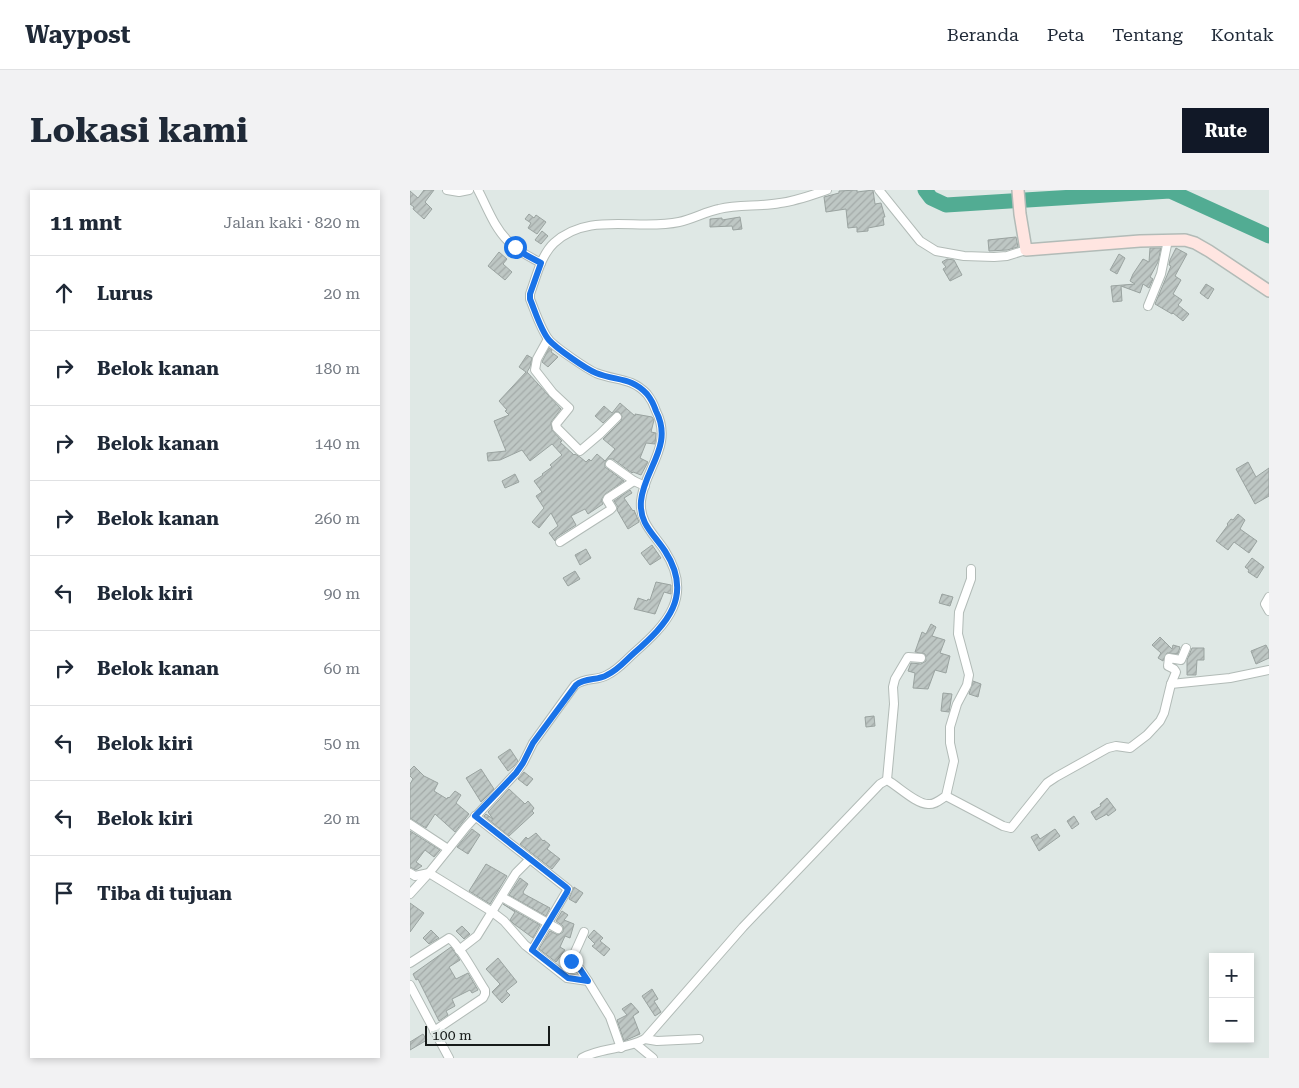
<!DOCTYPE html>
<html lang="id">
<meta charset="utf-8">
<style>
body{margin:0;font-family:"Roboto Serif",serif;background:#f2f2f3;color:#1f2937}
.controls{position:absolute;right:15px;bottom:15px;display:grid;overflow:hidden;border-radius:0px;box-shadow:0 2px 8px #0003}
.controls button{width:45px;height:45px;display:grid;place-items:center;padding:0;border:0;border-bottom:1px solid #e0e1e3;background:#fff;color:#1f2937;font:25px sans-serif}
.scale{position:absolute;left:15px;bottom:12px;width:125px;box-sizing:border-box;padding-left:5px;border:2px solid #171b1a;border-top:0;font-size:14px;line-height:18px;white-space:nowrap;color:#171b1a;-webkit-text-stroke:4px #dfe8e5;paint-order:stroke}
.stop{position:absolute;width:15px;height:15px;margin:-11px;border:4px solid #1a73e8;border-radius:50%;background:#fff}
.stop.end{background:#1a73e8;border-color:#fff;box-shadow:0 1px 5px #0008}
.list{margin:0;padding:0;list-style:none}
h2{display:flex;justify-content:space-between;align-items:center;height:65px;margin:0;padding:0 20px;font-size:21px}
h2 small{font-size:16px;font-weight:400;color:#747a83}
.list li{display:grid;grid-template-columns:32px 1fr auto;gap:15px;align-items:center;box-sizing:border-box;height:75px;padding:0 20px;border-top:1px solid #e0e1e3}
.list b{display:block;font-size:19px;white-space:nowrap}
.list em{font-size:16px;font-style:normal;color:#747a83}
.icon{flex:none;width:28px;height:28px;fill:none;stroke:currentColor;stroke-width:2;stroke-linecap:round;stroke-linejoin:round}
.map{position:relative;flex:none;width:859px;height:868px;overflow:hidden;border-radius:0px}
header{display:flex;align-items:center;gap:30px;box-sizing:border-box;height:70px;padding:0 25px;background:#fff;border-bottom:1px solid #e0e1e3}
header strong{font-size:24px}
nav{display:flex;gap:28px;margin-inline-start:auto;font-size:18px}
.intro{display:flex;align-items:center;justify-content:space-between;box-sizing:border-box;height:120px;padding:0 30px}
h1{margin:0;font-size:35px}
.button{padding:12px 22px;border-radius:0px;background:#111827;color:#fff;font-size:18px;font-weight:700}
main{display:flex;gap:30px;padding:0 30px}
aside{flex:1;background:#fff;border-radius:0px;box-shadow:0 2px 8px #0003}
.map>svg:first-child{display:block}
</style>
<header>
<strong>Waypost</strong>
<nav><a>Beranda</a><a>Peta</a><a>Tentang</a><a>Kontak</a></nav>
</header>
<div class="intro"><h1>Lokasi kami</h1><a class="button">Rute</a></div>
<main>
<aside>
<h2>11 mnt<small>Jalan kaki · 820 m</small></h2>
<ul class="list">
<li><svg class="icon" aria-label="ahead" viewBox="0 0 24 24"><path d="M12 20V5M6 11l6-6 6 6"/></svg><div><b>Lurus</b></div><em>20 m</em></li>
<li><svg class="icon" aria-label="right" viewBox="0 0 24 24"><path d="M7 20v-9h11M14 6l5 5-5 5"/></svg><div><b>Belok kanan</b></div><em>180 m</em></li>
<li><svg class="icon" aria-label="right" viewBox="0 0 24 24"><path d="M7 20v-9h11M14 6l5 5-5 5"/></svg><div><b>Belok kanan</b></div><em>140 m</em></li>
<li><svg class="icon" aria-label="right" viewBox="0 0 24 24"><path d="M7 20v-9h11M14 6l5 5-5 5"/></svg><div><b>Belok kanan</b></div><em>260 m</em></li>
<li><svg class="icon" aria-label="left" viewBox="0 0 24 24"><path d="M17 20v-9H6M10 6l-5 5 5 5"/></svg><div><b>Belok kiri</b></div><em>90 m</em></li>
<li><svg class="icon" aria-label="right" viewBox="0 0 24 24"><path d="M7 20v-9h11M14 6l5 5-5 5"/></svg><div><b>Belok kanan</b></div><em>60 m</em></li>
<li><svg class="icon" aria-label="left" viewBox="0 0 24 24"><path d="M17 20v-9H6M10 6l-5 5 5 5"/></svg><div><b>Belok kiri</b></div><em>50 m</em></li>
<li><svg class="icon" aria-label="left" viewBox="0 0 24 24"><path d="M17 20v-9H6M10 6l-5 5 5 5"/></svg><div><b>Belok kiri</b></div><em>20 m</em></li>
<li><svg class="icon" aria-label="arrive" viewBox="0 0 24 24"><path d="M6 21V4h12l-3 4 3 4H6"/></svg><div><b>Tiba di tujuan</b></div></li>
</ul>
</aside>
<div class="map">
<svg width="859" height="868" viewBox="0 0 859 868">
<defs>
<pattern id="building-hatch" width="6" height="6" patternUnits="userSpaceOnUse" patternTransform="scale(1.25)"><rect width="6" height="6" fill="#bec7c4"/><path d="M-1 1l2-2M0 6l6-6M5 7l2-2" fill="none" stroke="#a3aaa8"/></pattern>
</defs>
<rect width="100%" height="100%" fill="#dfe8e5"/>
<g fill="none" stroke-linecap="round" stroke-linejoin="round">
<polyline stroke="#52ac93" stroke-width="15" points="515,0 521,8 536,15 760,1 859,46"/>
</g>
<g fill="url(#building-hatch)" stroke="#9aa3a0">
<polygon points="14,0 24,0 15,12 22,19 14,29 3,19 4,17 0,14 0,1 8,8"/>
<polygon points="447,0 447,2 463,0 465,14 471,13 475,27 473,27 474,35 458,38 458,41 447,42 447,37 438,38 436,19 416,22 414,7 429,3 429,1"/>
<polygon points="119,24 124,28 126,25 136,32 127,44 118,38 121,33 115,29"/>
<polygon points="330,27 332,39 323,40 322,36 300,37 300,29 312,28 312,30"/>
<polygon points="132,41 138,46 131,54 125,50"/>
<polygon points="606,47 608,57 597,60 579,61 578,50"/>
<polygon points="740,58 751,58 748,72 740,87 743,89 739,98 733,94 730,103 711,96 712,111 703,112 701,96 725,94 720,91 723,84 733,69 739,72"/>
<polygon points="766,58 777,64 765,86 771,90 763,104 772,110 768,115 779,124 773,131 763,123 762,124 745,114 761,76 759,75 760,70"/>
<polygon points="89,62 97,69 93,74 102,82 95,90 78,76"/>
<polygon points="709,64 715,68 707,84 700,80"/>
<polygon points="537,69 544,70 552,85 540,91 533,79 536,77 532,72"/>
<polygon points="796,94 804,99 798,109 790,103"/>
<polygon points="139,158 142,160 141,162 148,167 138,177 132,172"/>
<polygon points="117,165 122,168 120,177 117,182 151,219 141,232 142,240 152,251 150,252 164,265 165,264 170,267 176,272 179,269 181,271 187,264 195,271 205,259 193,249 211,231 212,226 209,222 205,222 193,233 185,226 194,216 202,223 210,213 225,226 225,224 242,227 244,230 241,242 246,243 245,254 236,253 230,268 238,272 231,285 223,282 222,283 203,269 197,269 195,273 195,277 214,291 195,304 191,310 193,314 178,324 175,319 161,326 166,335 147,347 145,351 139,343 148,336 141,323 129,338 122,332 134,318 126,306 132,302 124,291 133,285 132,284 142,277 140,275 152,265 142,254 120,271 112,260 90,270 78,271 77,263 96,261 84,231 99,225 95,221 97,220 89,211 116,182 109,177"/>
<polygon points="838,272 846,287 859,278 859,306 845,314 826,279"/>
<polygon points="105,284 109,292 95,298 92,291"/>
<polygon points="220,300 222,303 214,308 223,321 224,320 229,332 218,339 207,320 208,317 204,311"/>
<polygon points="828,324 835,330 830,339 847,351 839,363 824,352 818,360 806,351 818,335 817,334 821,329 823,330"/>
<polygon points="242,355 251,368 240,375 231,363"/>
<polygon points="176,359 181,368 170,375 165,365"/>
<polygon points="842,368 854,377 847,388 838,382 839,380 835,377"/>
<polygon points="165,381 170,389 158,396 153,388"/>
<polygon points="246,392 261,395 261,404 254,402 245,424 224,419 228,408 237,411 238,409 240,410"/>
<polygon points="532,404 543,407 540,416 529,413"/>
<polygon points="521,434 526,437 522,446 535,450 530,463 540,466 536,483 525,480 518,499 503,498 505,483 498,481 501,473 511,474 516,471 515,464 505,462 512,442 516,444"/>
<polygon points="750,447 762,459 763,455 770,457 768,464 757,463 753,471 748,468 751,463 742,455"/>
<polygon points="856,455 859,461 859,468 846,474 841,461"/>
<polygon points="782,458 794,458 794,470 787,470 786,485 777,485 777,470"/>
<polygon points="563,491 571,494 568,507 559,504"/>
<polygon points="533,503 542,504 539,522 531,521"/>
<polygon points="464,526 465,536 456,537 455,527"/>
<polygon points="100,559 108,571 104,576 98,581 88,567"/>
<polygon points="4,576 14,586 28,593 24,601 37,609 38,607 39,608 45,601 51,605 46,613 59,624 45,642 25,624 16,638 0,628 0,594 3,589 0,586 0,580"/>
<polygon points="71,579 84,599 71,612 56,588"/>
<polygon points="114,582 123,589 117,596 108,589"/>
<polygon points="99,599 115,614 118,611 124,618 122,621 124,623 99,646 74,626 76,624 83,629 78,622"/>
<polygon points="697,608 706,620 698,626 697,624 686,630 681,622 691,616 690,614"/>
<polygon points="664,626 669,634 662,639 657,631"/>
<polygon points="62,639 70,645 58,664 47,657"/>
<polygon points="645,639 650,646 629,661 621,647 627,644 630,649"/>
<polygon points="0,641 30,660 24,667 15,660 6,672 12,676 6,680 0,677"/>
<polygon points="126,643 133,651 134,650 140,655 137,659 150,669 142,679 110,654 116,647 118,649"/>
<polygon points="76,674 97,686 80,714 59,701"/>
<polygon points="110,688 118,694 113,702 114,704 140,718 136,726 99,705"/>
<polygon points="164,697 173,703 166,713 159,709"/>
<polygon points="0,713 14,723 0,742"/>
<polygon points="93,714 130,735 123,748 104,734 100,730 105,722"/>
<polygon points="152,721 158,725 154,730 164,734 160,748 155,746 150,757 155,760 146,772 129,759 140,741 148,745 153,742 153,736 146,731"/>
<polygon points="52,736 60,744 54,749 46,741"/>
<polygon points="21,740 29,748 19,754 13,748"/>
<polygon points="184,740 193,748 190,751 200,759 194,766 182,756 185,754 178,747"/>
<polygon points="41,757 50,770 39,777 46,789 58,783 68,800 62,803 60,800 42,809 45,816 36,821 38,825 29,831 8,789 6,790 3,784"/>
<polygon points="88,768 107,792 96,801 100,805 92,813 82,802 90,794 76,779"/>
<polygon points="242,799 248,809 244,811 251,822 245,826 232,806"/>
<polygon points="221,813 229,822 223,826 230,844 214,851 207,830 217,825 212,819"/>
<polygon points="13,844 17,850 0,860 0,852"/>
</g>
<g fill="none" stroke-linecap="round" stroke-linejoin="round">
<g stroke="#b2bbb7" stroke-width="10">
<g id="street">
<polyline points="37,0 49,2 59,0"/>
<path d="M68,0C77,17 84,37 98,51C107,61 120,67 131,73"/>
<polyline points="469,0 510,51 526,61 554,66 584,67 597,66 616,60"/>
<polyline points="738,116 751,84 758,50"/>
<polyline points="138,149 127,169 125,180 143,203 159,218 146,234 147,238 170,261 190,244 207,227"/>
<polyline points="200,274 224,291"/>
<polyline points="150,352 200,320 202,318 197,310 198,308 224,291 235,296"/>
<polyline points="859,407 855,414 859,421"/>
<polyline points="761,494 766,482 764,479 758,476 759,468 771,470 776,458"/>
<polyline points="477,590 484,514 483,497 485,489 498,467 511,468"/>
<polyline points="536,606 593,636 601,638 637,593 646,587 698,558 706,556 720,558 737,545 750,531 754,523 761,494 820,488 859,480"/>
<polyline points="65,626 120,669"/>
<polyline points="0,634 38,659"/>
<polyline points="0,683 5,686 19,683 81,721 94,731 115,755 157,788 178,791 200,827 211,858"/>
<path d="M0,704L19,683L56,637L106,583L113,573L123,553L165,495C176,487 187,491 197,485C208,480 215,471 224,463C257,434 284,406 255,361C245,345 229,333 231,311C234,279 264,256 246,221C244,215 241,209 237,204C221,187 206,191 186,183C177,179 146,158 139,150C131,140 125,121 120,109V104C126,88 131,65 144,53C178,21 228,41 269,32C283,29 295,22 309,19C329,14 349,17 370,13C386,11 402,5 417,0"/>
<polyline points="92,707 148,739"/>
<polyline points="174,742 161,771 170,779 178,791"/>
<polyline points="49,760 67,746 106,683 120,669 158,699 122,760"/>
<path d="M0,773L39,748C49,754 67,788 75,800V804L73,808L24,841"/>
<polyline points="0,795 39,868"/>
<polyline points="235,849 247,851 289,849"/>
<polyline points="226,854 243,868"/>
<path d="M172,868C192,857 215,860 235,849L333,737L470,594L477,590C488,596 506,614 518,614C525,615 531,609 536,606L544,571L540,553V537L547,514L557,495L559,485L548,444L549,422L561,389V379"/>
</g>
</g>
<g stroke="#b2bbb7" stroke-width="14">
<polyline id="secondary" points="608,0 610,24 616,60 730,51 775,50 785,53 799,61 859,101"/>
</g>
<use href="#street" stroke="#fff" stroke-width="8"/>
<use href="#secondary" stroke="#ffe5e1" stroke-width="11"/>
</g>
<g fill="none" stroke-linecap="round" stroke-linejoin="round">
<path stroke="#1a73e8" stroke-width="6" d="M105,57L116,65L131,73L120,104V109C125,121 131,141 139,150C146,158 176,179 186,183C206,191 222,187 237,204C241,209 244,215 246,221C264,256 234,279 231,311C229,334 244,344 255,361C284,406 257,434 224,463C215,471 208,480 197,485C187,491 176,487 166,495L123,553L113,573L106,583L65,626L156,697L158,699L157,702L122,760L158,788L178,791L170,779L161,771"/>
</g>
</svg>
<div class="controls">
<button>+</button>
<button>−</button>
</div>
<div class="scale">100 m</div>
<div class="stop" style="left:105px;top:57px"></div>
<div class="stop end" style="left:161px;top:771px"></div>
</div>
</main>
